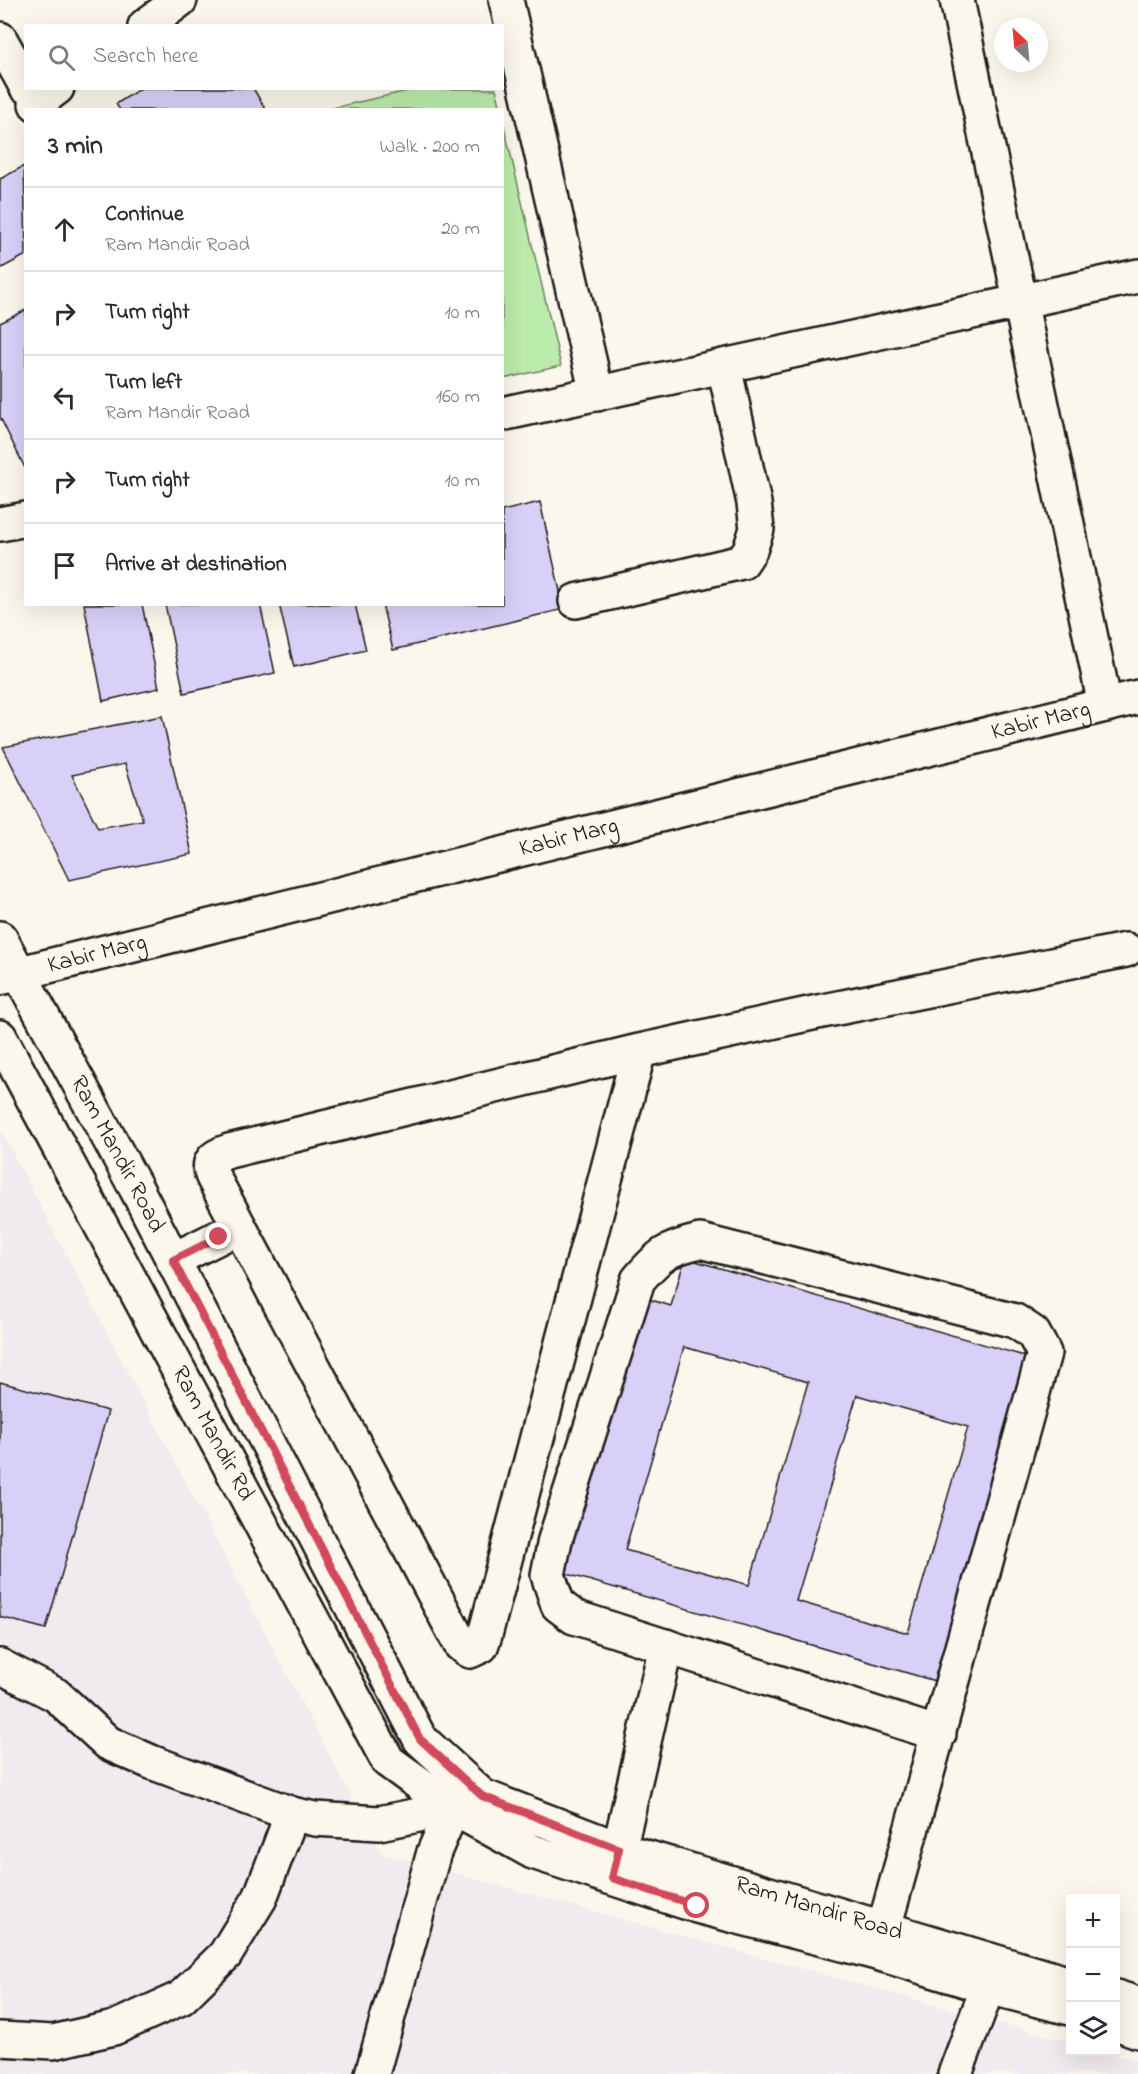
<!DOCTYPE html>
<meta charset="utf-8">
<style>
body{margin:0;font-family:"Indie Flower",sans-serif;background:#f7f7f7;color:#2b2b33}
.controls{position:absolute;right:18px;bottom:18px;display:grid;overflow:hidden;border-radius:0px;box-shadow:0 6px 24px #0002}
.controls button{width:54px;height:54px;display:grid;place-items:center;padding:0;border:0;border-bottom:2px solid #e1e1e2;background:#fff;color:#2b2b33;font:30px sans-serif}
.compass{position:absolute;left:994px;top:18px;width:54px;height:54px;border-radius:50%;background:#fff;box-shadow:0 6px 24px #0002;rotate:334deg}
.stop{position:absolute;width:18px;height:18px;margin:-14px;border:4px solid #d1495b;border-radius:50%;background:#fff}
.stop.end{background:#d1495b;border-color:#fff;box-shadow:0 2px 6px #0008}
.list{margin:0;padding:0;list-style:none}
h2{display:flex;justify-content:space-between;align-items:center;height:78px;margin:0;padding:0 24px;font-size:26px}
h2 small{font-size:20px;font-weight:400;color:#7c7c81}
.list li{display:grid;grid-template-columns:39px 1fr auto;gap:18px;align-items:center;box-sizing:border-box;height:84px;padding:0 24px;border-top:2px solid #e1e1e2}
.list b{display:block;font-size:22px;white-space:nowrap}
.list p{margin:0;font-size:20px;white-space:nowrap;color:#7c7c81}
.list em{font-size:20px;font-style:normal;color:#7c7c81}
.icon{flex:none;width:33px;height:33px;fill:none;stroke:currentColor;stroke-width:2;stroke-linecap:round;stroke-linejoin:round}
.map{position:relative;flex:none;width:1138px;height:2074px;overflow:hidden}
.search{position:absolute;background:#fff;box-shadow:0 6px 24px #0002;left:24px;top:24px;width:480px;height:66px;display:flex;align-items:center;gap:15px;box-sizing:border-box;padding:0 21px;border-radius:0px;color:#7c7c81;font-size:22px}
.panel{position:absolute;background:#fff;box-shadow:0 6px 24px #0002;left:24px;top:108px;width:480px;height:498px;border-radius:0px}
.map>svg:first-child{display:block}
</style>
<div class="map">
<svg width="1138" height="2074" viewBox="0 0 1138 2074">
<rect width="100%" height="100%" fill="#fbf7ec"/>
<filter id="ink" filterUnits="userSpaceOnUse"><feTurbulence type="fractalNoise" baseFrequency=".0167" numOctaves="2"/><feDisplacementMap in="SourceGraphic" scale="12" xChannelSelector="R" yChannelSelector="G"/><feConvolveMatrix kernelMatrix="1 2 1 2 8 2 1 2 1" color-interpolation-filters="sRGB"/></filter>
<g filter="url(#ink)">
<polygon fill="#f1ebf0" points="0,1129 381,1853 1070,2042 1070,2052 1104,2052 1138,2061 1138,2074 0,2074"/>
<g fill="#bcecab" stroke="#6c8464" stroke-width="1.5">
<polygon points="416,89 496,89 501,109 328,109"/>
<polygon points="502,118 561,366 503,379 502,379"/>
</g>
<g fill="#d9d0f8" stroke="#1c1c1c" stroke-width="1.5" fill-rule="evenodd">
<polygon points="141,88 253,88 266,110 120,110 116,104"/>
<polygon points="24,166 26,255 0,269 0,179"/>
<polygon points="26,310 26,470 0,417 0,323"/>
<polygon points="540,502 564,609 393,650 382,604 502,604 502,511"/>
<polygon points="84,604 142,604 159,688 103,701"/>
<polygon points="165,604 260,604 275,673 184,693"/>
<polygon points="279,604 355,604 366,650 294,667"/>
<path d="M162,716L192,854L69,880L3,747ZM125,764L143,820L98,828L72,775Z"/>
<path d="M685,1258L1031,1358L935,1681L564,1573L645,1298L671,1306ZM684,1347L808,1382L749,1585L625,1550ZM857,1395L968,1427L908,1633L796,1601Z"/>
<polygon points="0,1382 108,1411 46,1629 0,1617"/>
</g>
<g fill="none" stroke-linecap="round" stroke-linejoin="round">
<g stroke="#1c1c1c" stroke-width="38">
<g id="minor">
<polyline points="506,0 597,394"/>
<polyline points="957,0 1105,705"/>
<polyline points="145,26 180,0"/>
<polyline points="0,39 26,86"/>
<polyline points="36,104 57,88"/>
<polyline points="502,414 1138,276"/>
<polyline points="0,524 26,519"/>
<polyline points="576,601 742,562 750,550 757,529 754,503 724,366"/>
<path id="s1" d="M0,978L1138,697"/>
<path d="M639,1051L485,1635L481,1646L470,1651L461,1645L213,1177C206,1161 214,1156 229,1151L639,1051L808,1014L1126,950"/>
<polyline points="173,1260 239,1227"/>
<polyline points="0,1666 56,1695 108,1743 151,1762 292,1814 315,1819 379,1823 453,1808"/>
<polyline points="613,1876 666,1646"/>
<path d="M877,1953L1044,1353L1033,1333L1015,1321L700,1241C667,1249 660,1254 638,1280L555,1540L548,1575L558,1605L574,1617L939,1734"/>
<polyline points="0,2039 53,2042 114,2028 181,1998 225,1955 260,1898 292,1814"/>
<polyline points="372,2074 434,1852 453,1808"/>
<polyline points="955,2074 988,1987"/>
</g>
</g>
<g stroke="#1c1c1c" stroke-width="38">
<g id="major">
<path id="s2" d="M0,938L136,1188L420,1739L482,1796L619,1849L1070,1984"/>
<path id="s3" d="M0,1037L388,1761L453,1808L533,1852L697,1906L877,1953L988,1987L1070,2008"/>
<polyline points="1116,1997 1138,2004"/>
<polyline points="1116,2023 1138,2031"/>
</g>
</g>
<use href="#minor" stroke="#fbf7ec" stroke-width="33"/>
<use href="#major" stroke="#fbf7ec" stroke-width="33"/>
</g>
</g>
<g fill="none" stroke-linecap="round" stroke-linejoin="round" filter="url(#ink)">
<polyline stroke="#d1495b" stroke-width="8" points="219,1237 173,1260 420,1739 482,1796 619,1849 612,1878 697,1906"/>
</g>
<g text-anchor="middle" dominant-baseline="central" stroke-width="5" stroke-linejoin="round" paint-order="stroke">
<g font-size="24" fill="#1c1c1c" stroke="#fbf7ec">
<text stroke="none"><textPath href="#s1" startOffset="1072">Kabir Marg</textPath></text>
<text stroke="none"><textPath href="#s1" startOffset="586">Kabir Marg</textPath></text>
<text stroke="none"><textPath href="#s1" startOffset="100">Kabir Marg</textPath></text>
<text stroke="none"><textPath href="#s2" startOffset="246">Ram Mandir Road</textPath></text>
<text stroke="none"><textPath href="#s3" startOffset="450">Ram Mandir Rd</textPath></text>
<text stroke="none"><textPath href="#s2" startOffset="1344">Ram Mandir Road</textPath></text>
</g>
</g>
</svg>
<div class="controls">
<button>+</button>
<button>−</button>
<button><svg class="icon" aria-label="layers" viewBox="0 0 24 24"><path d="M12 4l9 5-9 5-9-5zM3 14l9 5 9-5"/></svg></button>
</div>
<svg class="compass" viewBox="-18 -18 36 36"><path d="M0-13l5 13h-10z" fill="#e53935"/><path d="M0 13l5-13h-10z" fill="#7c7c81"/></svg>
<div class="stop" style="left:697px;top:1906px"></div>
<div class="stop end" style="left:219px;top:1237px"></div>
<div class="search"><svg class="icon" aria-label="search" viewBox="0 0 24 24"><circle cx="10" cy="10" r="6"/><path d="M15 15l6 6"/></svg>Search here</div>
<section class="panel">
<h2>3 min<small>Walk · 200 m</small></h2>
<ul class="list">
<li><svg class="icon" aria-label="ahead" viewBox="0 0 24 24"><path d="M12 20V5M6 11l6-6 6 6"/></svg><div><b>Continue</b><p>Ram Mandir Road</p></div><em>20 m</em></li>
<li><svg class="icon" aria-label="right" viewBox="0 0 24 24"><path d="M7 20v-9h11M14 6l5 5-5 5"/></svg><div><b>Turn right</b></div><em>10 m</em></li>
<li><svg class="icon" aria-label="left" viewBox="0 0 24 24"><path d="M17 20v-9H6M10 6l-5 5 5 5"/></svg><div><b>Turn left</b><p>Ram Mandir Road</p></div><em>160 m</em></li>
<li><svg class="icon" aria-label="right" viewBox="0 0 24 24"><path d="M7 20v-9h11M14 6l5 5-5 5"/></svg><div><b>Turn right</b></div><em>10 m</em></li>
<li><svg class="icon" aria-label="arrive" viewBox="0 0 24 24"><path d="M6 21V4h12l-3 4 3 4H6"/></svg><div><b>Arrive at destination</b></div></li>
</ul>
</section>
</div>
